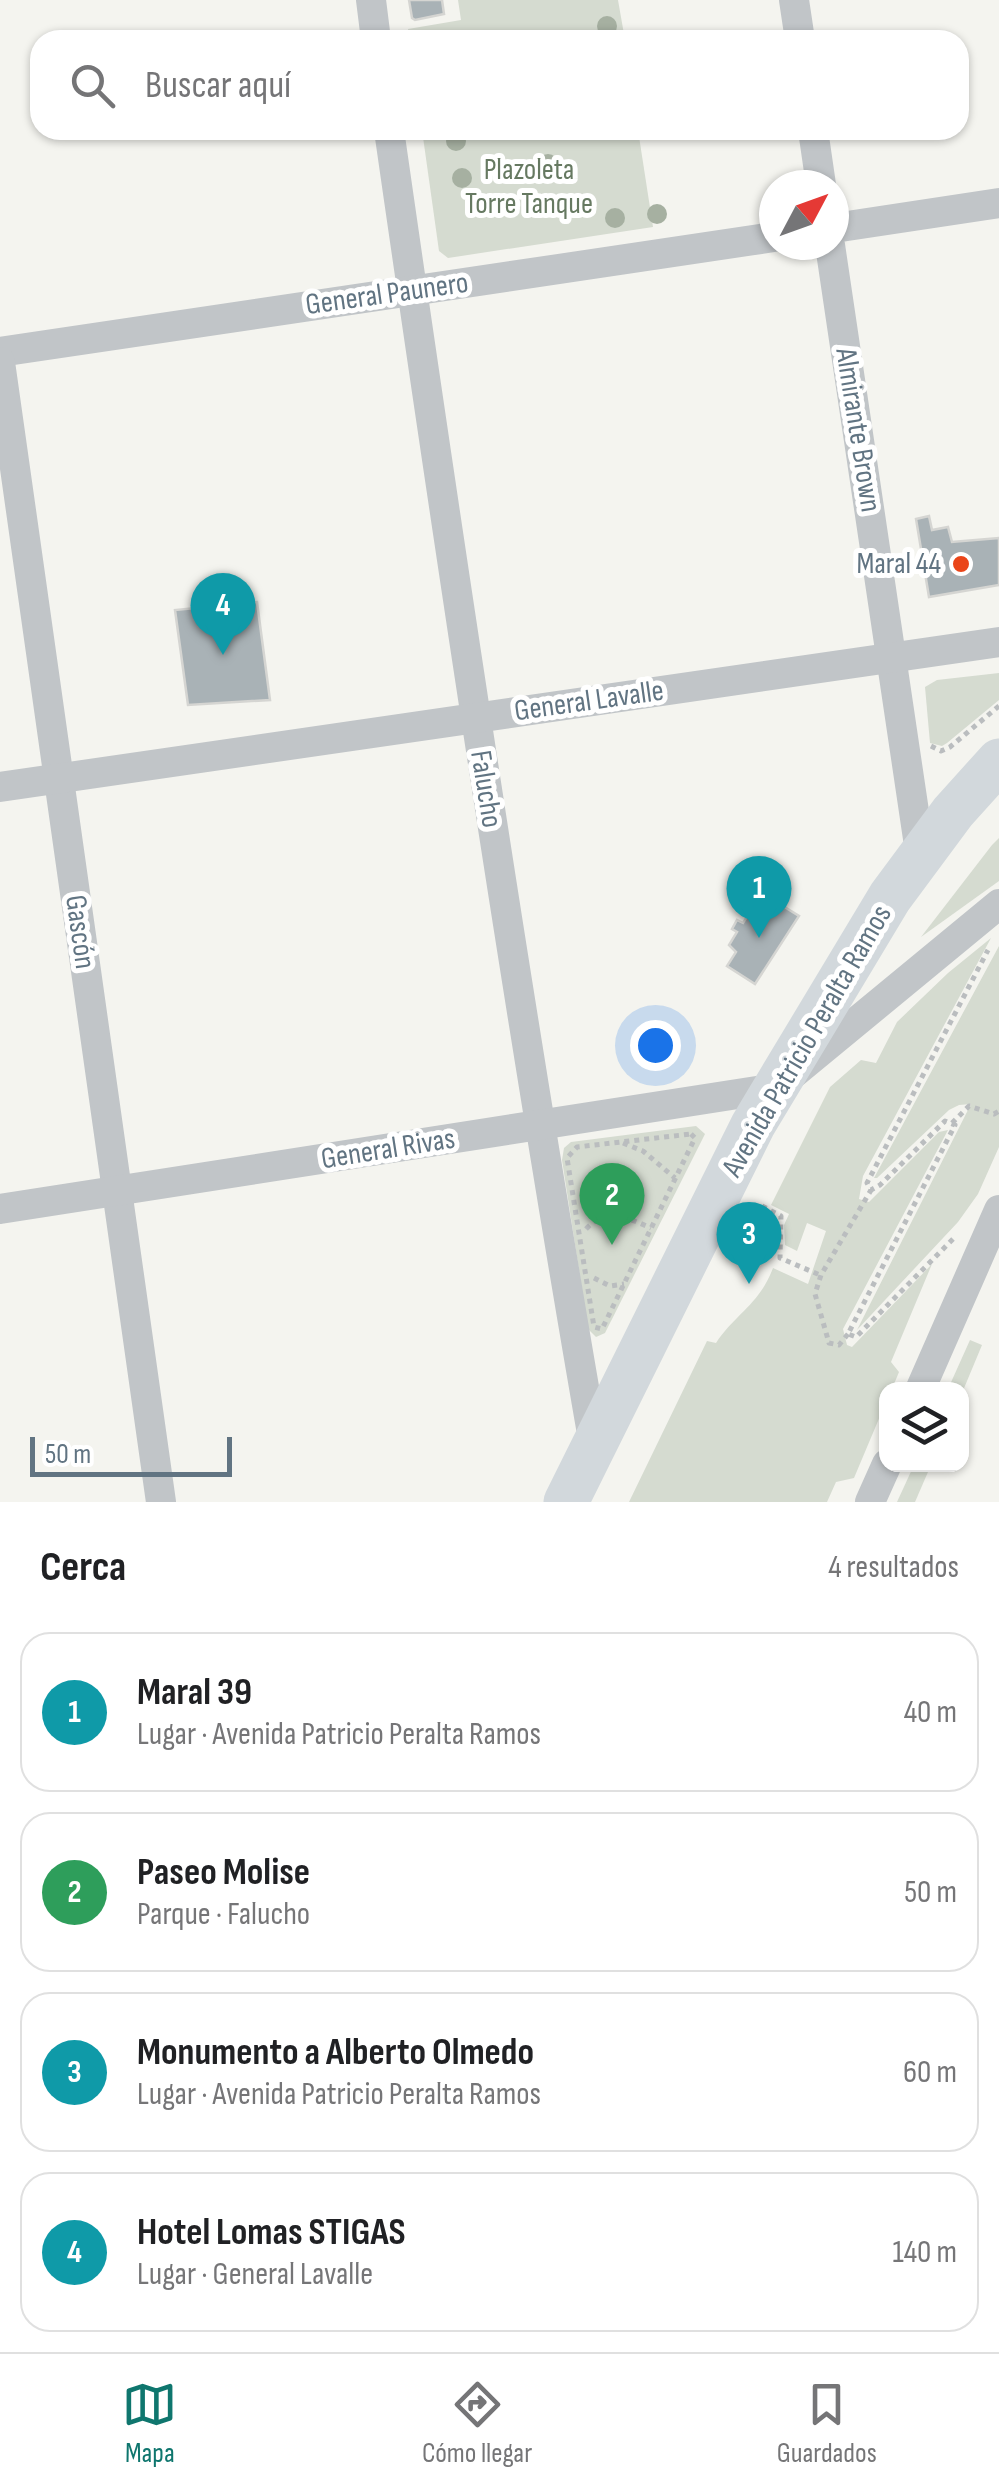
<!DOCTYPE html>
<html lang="es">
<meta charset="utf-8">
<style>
body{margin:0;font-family:"Sofia Sans Condensed",sans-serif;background:#f2f2f2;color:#202124}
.controls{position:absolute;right:30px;bottom:30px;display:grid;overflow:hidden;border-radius:20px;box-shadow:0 2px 8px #0004}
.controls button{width:90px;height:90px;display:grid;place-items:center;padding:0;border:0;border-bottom:2px solid #e0e0e0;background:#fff;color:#202124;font:50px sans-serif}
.compass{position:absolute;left:759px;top:170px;width:90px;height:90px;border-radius:50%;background:#fff;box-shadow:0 2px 8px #0004;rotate:49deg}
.scale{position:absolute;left:30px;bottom:25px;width:202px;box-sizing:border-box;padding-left:10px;border:5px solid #617482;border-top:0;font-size:28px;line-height:35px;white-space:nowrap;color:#617482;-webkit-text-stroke:8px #fff;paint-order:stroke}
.you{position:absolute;left:655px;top:1045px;width:35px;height:35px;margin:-25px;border:8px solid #fff;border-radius:50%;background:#1a73e8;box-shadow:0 0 0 15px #1a73e833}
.badge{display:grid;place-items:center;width:65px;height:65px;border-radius:50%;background:#0f766e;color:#fff;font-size:32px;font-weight:700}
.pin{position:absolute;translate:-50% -82px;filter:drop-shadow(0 2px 5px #0008)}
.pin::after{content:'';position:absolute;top:52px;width:35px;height:30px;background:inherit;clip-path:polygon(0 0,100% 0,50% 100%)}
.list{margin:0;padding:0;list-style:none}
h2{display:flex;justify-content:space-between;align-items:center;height:130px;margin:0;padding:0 40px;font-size:42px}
h2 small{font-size:32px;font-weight:400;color:#757577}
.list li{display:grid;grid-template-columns:65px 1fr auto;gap:30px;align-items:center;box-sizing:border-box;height:160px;margin:0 20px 20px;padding:0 20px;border:2px solid #e0e0e0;border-radius:30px}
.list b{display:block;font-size:38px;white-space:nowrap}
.list p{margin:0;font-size:32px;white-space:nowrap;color:#757577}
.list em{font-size:32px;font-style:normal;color:#757577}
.icon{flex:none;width:55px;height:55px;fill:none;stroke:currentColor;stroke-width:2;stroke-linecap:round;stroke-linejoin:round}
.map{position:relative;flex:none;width:999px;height:1502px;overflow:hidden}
.search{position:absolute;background:#fff;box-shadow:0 2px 8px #0004;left:30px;right:30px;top:30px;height:110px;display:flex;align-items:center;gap:25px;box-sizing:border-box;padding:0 35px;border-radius:30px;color:#757577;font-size:38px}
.sheet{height:850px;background:#fff}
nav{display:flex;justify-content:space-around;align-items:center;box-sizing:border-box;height:140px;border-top:2px solid #e0e0e0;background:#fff;font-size:28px;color:#757577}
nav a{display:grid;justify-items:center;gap:5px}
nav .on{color:#0f766e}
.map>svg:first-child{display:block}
</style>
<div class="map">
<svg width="999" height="1502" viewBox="0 0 999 1502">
<rect width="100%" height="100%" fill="#f4f4ef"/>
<g fill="#d5dbd0">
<polygon points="458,0 618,0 625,40 409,40 408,29 461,20"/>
<polygon points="422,130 638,130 653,227 448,258 439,251"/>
<polygon points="999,673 999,700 947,743 942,746 930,743 925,687 937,680"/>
<polygon points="999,838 999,881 921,937 992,845"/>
<path d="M991,938L863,1176L859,1199L869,1202L939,1132L948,1130L843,1329L847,1345L852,1347L932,1264L891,1362L899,1372L892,1389L886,1390V1402L854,1478L836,1482L827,1502H629L707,1341L716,1343C736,1313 759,1305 773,1268L808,1284L826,1231L807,1223L797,1251L785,1245L784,1225L789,1214L771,1205L830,1087L861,1060L876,1063L897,1022L948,973Z"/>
<polygon points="999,946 999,1147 978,1194 958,1222 857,1330 971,1104 959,1105 949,1110 877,1178 874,1178"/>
<polygon points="696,1126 705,1134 605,1333 596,1337 588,1329 562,1160 564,1148 571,1142"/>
<polygon points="970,1340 982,1345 962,1393 962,1390 948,1389"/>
<polygon points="914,1465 931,1465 915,1502 897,1502"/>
</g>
<g fill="#a9b2b6" stroke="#d5d5d2" stroke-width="2.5">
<polygon points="409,0 442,0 444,14 415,20 412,18"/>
<polygon points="929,516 932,530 948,527 952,542 999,538 999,585 929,597 916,519"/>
<polygon points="257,602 270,700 188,705 175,610"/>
<polygon points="770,898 799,916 755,984 727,966 736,952 729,945 737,932 732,929 737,920 743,923 752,909 760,913"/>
</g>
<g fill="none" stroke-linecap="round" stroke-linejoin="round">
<g stroke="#babdbf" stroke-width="5" stroke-dasharray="5 5" stroke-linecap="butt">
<polyline points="931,746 941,751 950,747 999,706"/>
<polyline points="952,1123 969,1106 994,1114 999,1111"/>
<polygon points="691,1134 695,1138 602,1329 594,1327 567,1158 577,1147"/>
<polyline points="623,1143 643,1151 675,1178"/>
<polyline points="762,1206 781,1216 780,1258 820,1275"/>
<path d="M586,1229C606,1207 628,1218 651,1228"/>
<polyline points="953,1239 856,1337 848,1334 955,1125 945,1121 880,1185 871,1190 867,1183 988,950"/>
<polyline points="594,1278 610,1286 624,1284"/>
<polyline points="848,1334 839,1345 829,1343 815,1294 821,1275 871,1190"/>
</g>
<g stroke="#c1c5c8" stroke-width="30">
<polyline points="371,0 376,40"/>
<polyline points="794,0 800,40"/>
<path d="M389,130C452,569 518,1008 594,1445"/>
<polyline points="813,130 821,185"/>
<polyline points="834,228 999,203"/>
<polyline points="830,245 920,852"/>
<polyline points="0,352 774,237"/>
<polyline points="0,362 161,1502"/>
<polyline points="0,787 999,642"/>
<polyline points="0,1209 776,1088 999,904"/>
<polyline points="920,1390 999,1210"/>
<polyline points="870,1502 887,1464"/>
</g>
<polyline stroke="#d2d8dc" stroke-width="45" points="566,1502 753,1125 890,897 953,812 999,761"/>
</g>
<g fill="#a6b0a1">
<circle cx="607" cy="26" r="10"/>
<circle cx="456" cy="141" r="10"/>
<circle cx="548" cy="164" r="10"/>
<circle cx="462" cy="178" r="10"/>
<circle cx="657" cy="214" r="10"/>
<circle cx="615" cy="218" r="10"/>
</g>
<circle fill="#ea4519" stroke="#fff" stroke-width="4" cx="961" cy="564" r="10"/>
<g text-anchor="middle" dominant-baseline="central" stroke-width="10" stroke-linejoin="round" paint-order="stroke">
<g font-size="30" fill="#667961" stroke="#fff">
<text x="529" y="170">Plazoleta<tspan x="529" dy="34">Torre Tanque</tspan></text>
</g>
<g font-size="30" fill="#617482" stroke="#fff">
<text transform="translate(387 294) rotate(-8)">General Paunero</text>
<text transform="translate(858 430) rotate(81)">Almirante Brown</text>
<text transform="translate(589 701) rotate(-8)">General Lavalle</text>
<text transform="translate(486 789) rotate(81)">Falucho</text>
<text transform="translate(80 932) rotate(82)">Gascón</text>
<text transform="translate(807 1041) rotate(-60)">Avenida Patricio Peralta Ramos</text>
<text transform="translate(388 1149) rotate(-9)">General Rivas</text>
</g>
<g font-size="30" fill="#617482" stroke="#fff" text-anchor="end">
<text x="941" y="564">Maral 44</text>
</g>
</g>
</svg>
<div class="controls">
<button><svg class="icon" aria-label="layers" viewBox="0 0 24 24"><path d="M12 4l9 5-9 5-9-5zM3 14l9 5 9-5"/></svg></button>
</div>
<svg class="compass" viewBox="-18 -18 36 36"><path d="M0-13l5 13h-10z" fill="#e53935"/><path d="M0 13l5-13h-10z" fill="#757577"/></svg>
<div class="scale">50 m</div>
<div class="you"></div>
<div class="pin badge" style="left:759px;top:938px;background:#0f9aa8">1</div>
<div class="pin badge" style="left:612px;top:1245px;background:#2e9e5b">2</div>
<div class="pin badge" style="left:749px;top:1284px;background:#0f9aa8">3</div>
<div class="pin badge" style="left:223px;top:655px;background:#0f9aa8">4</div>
<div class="search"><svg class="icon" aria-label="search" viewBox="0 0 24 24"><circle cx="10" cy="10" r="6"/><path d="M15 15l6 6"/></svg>Buscar aquí</div>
</div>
<section class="sheet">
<h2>Cerca<small>4 resultados</small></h2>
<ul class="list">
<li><span class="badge" style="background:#0f9aa8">1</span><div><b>Maral 39</b><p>Lugar · Avenida Patricio Peralta Ramos</p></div><em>40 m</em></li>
<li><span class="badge" style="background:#2e9e5b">2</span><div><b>Paseo Molise</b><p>Parque · Falucho</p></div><em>50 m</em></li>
<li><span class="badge" style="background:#0f9aa8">3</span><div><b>Monumento a Alberto Olmedo</b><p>Lugar · Avenida Patricio Peralta Ramos</p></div><em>60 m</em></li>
<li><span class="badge" style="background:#0f9aa8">4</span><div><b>Hotel Lomas STIGAS</b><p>Lugar · General Lavalle</p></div><em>140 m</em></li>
</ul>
</section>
<nav>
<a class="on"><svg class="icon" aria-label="map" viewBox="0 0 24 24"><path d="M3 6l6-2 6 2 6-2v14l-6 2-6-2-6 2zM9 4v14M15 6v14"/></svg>Mapa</a>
<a><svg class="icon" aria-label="directions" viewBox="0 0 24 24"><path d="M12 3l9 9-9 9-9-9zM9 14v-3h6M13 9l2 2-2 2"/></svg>Cómo llegar</a>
<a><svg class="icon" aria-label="saved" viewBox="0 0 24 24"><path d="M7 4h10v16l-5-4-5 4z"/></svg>Guardados</a>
</nav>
